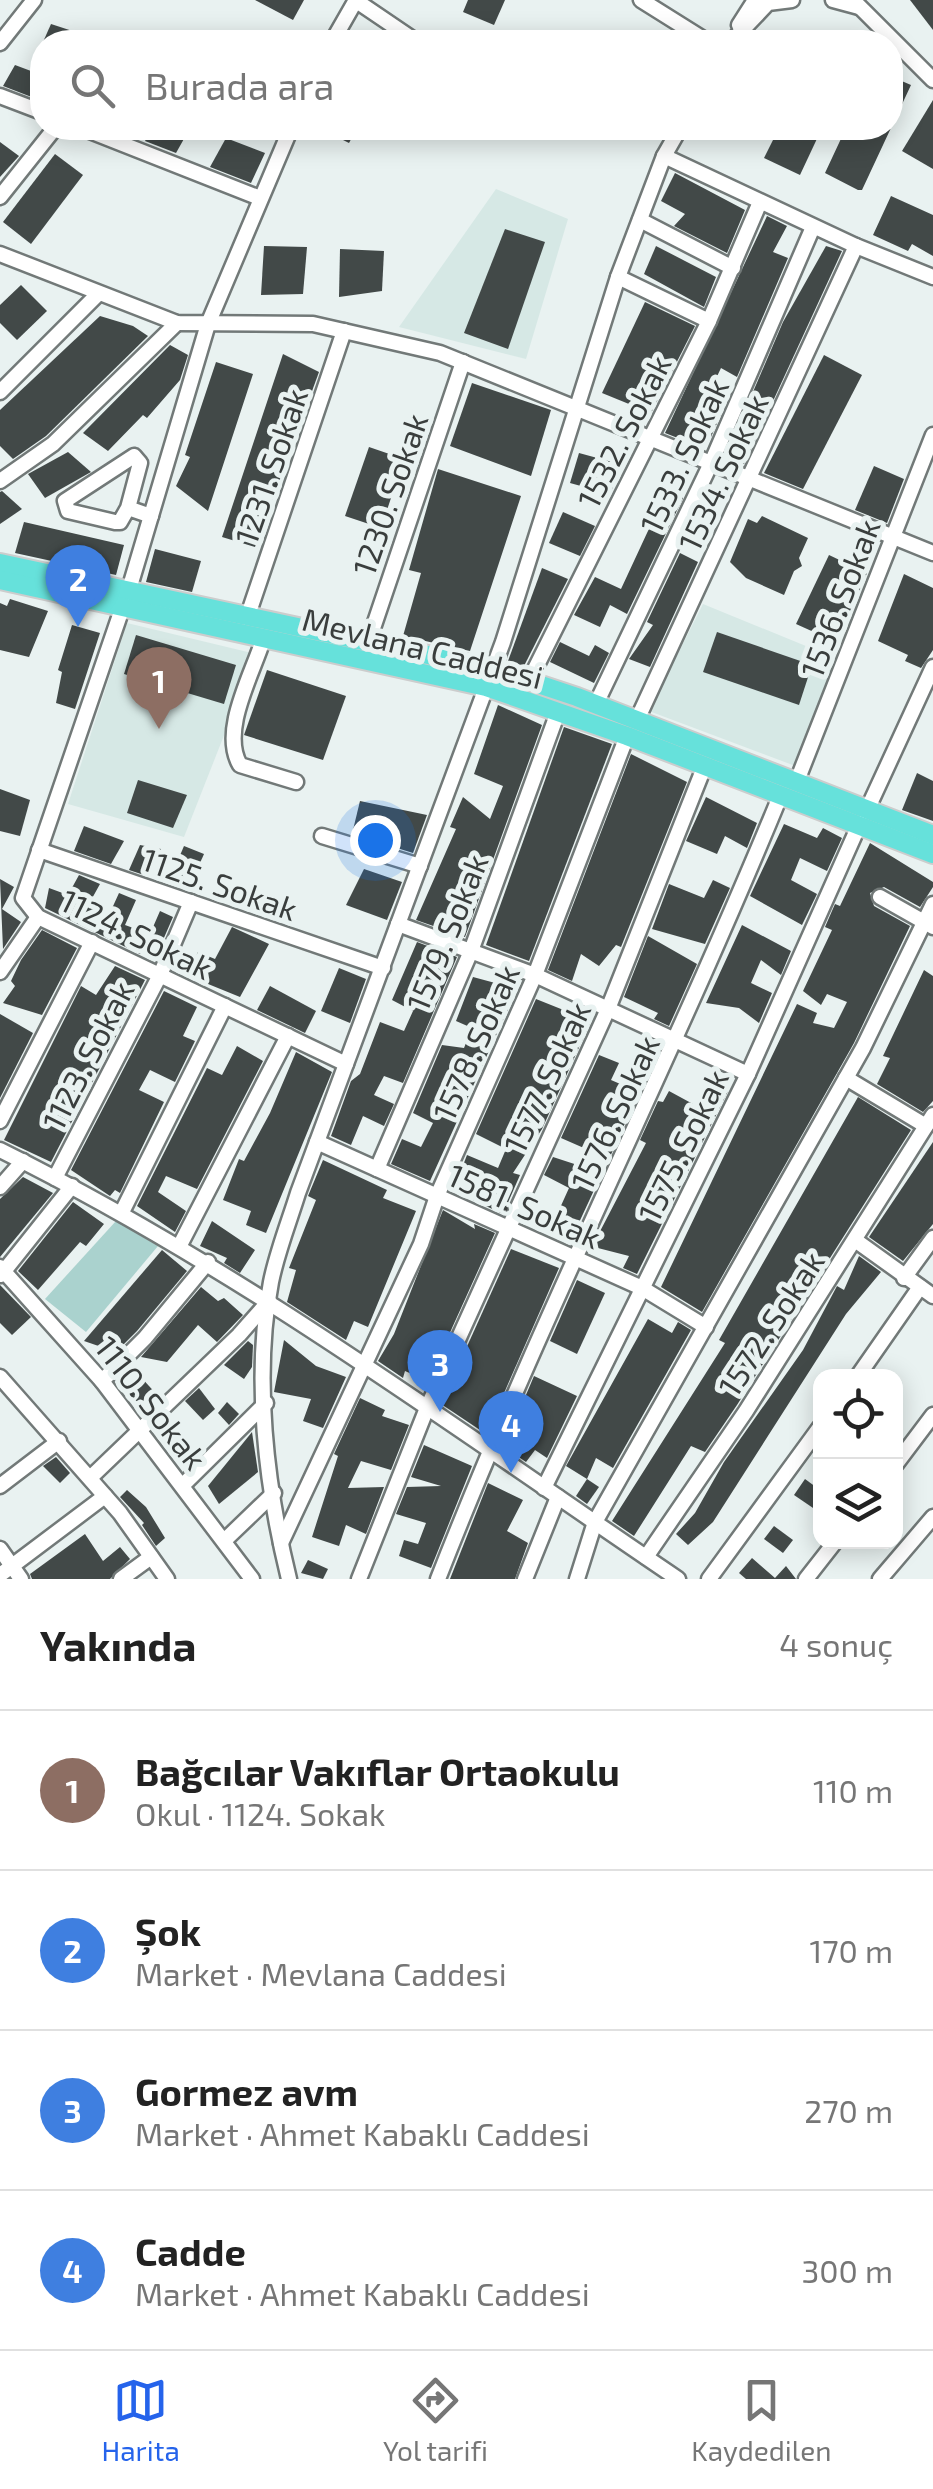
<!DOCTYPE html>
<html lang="tr">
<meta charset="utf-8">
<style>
body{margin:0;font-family:"Exo 2",sans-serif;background:#f2f2f2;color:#222}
.controls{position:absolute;right:30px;bottom:30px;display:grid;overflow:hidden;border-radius:20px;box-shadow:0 5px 25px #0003}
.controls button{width:90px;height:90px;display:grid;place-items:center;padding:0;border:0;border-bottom:2px solid #e0e0e0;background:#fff;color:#222;font:50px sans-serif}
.you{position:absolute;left:375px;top:840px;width:35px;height:35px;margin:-25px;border:8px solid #fff;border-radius:50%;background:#1a73e8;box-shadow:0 0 0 15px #1a73e833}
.badge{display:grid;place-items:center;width:65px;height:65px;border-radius:50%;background:#2563eb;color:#fff;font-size:32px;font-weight:700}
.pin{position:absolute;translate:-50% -82px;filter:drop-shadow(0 2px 5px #0008)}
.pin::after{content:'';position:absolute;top:52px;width:35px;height:30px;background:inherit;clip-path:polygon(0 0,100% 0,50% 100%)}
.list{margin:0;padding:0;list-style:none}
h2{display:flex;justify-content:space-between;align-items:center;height:130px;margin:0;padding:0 40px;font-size:42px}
h2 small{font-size:32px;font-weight:400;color:#767676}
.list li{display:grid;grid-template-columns:65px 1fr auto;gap:30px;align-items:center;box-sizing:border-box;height:160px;padding:0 40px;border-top:2px solid #e0e0e0}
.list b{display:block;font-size:38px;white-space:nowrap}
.list p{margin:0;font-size:32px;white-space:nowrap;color:#767676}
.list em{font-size:32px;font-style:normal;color:#767676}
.icon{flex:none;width:55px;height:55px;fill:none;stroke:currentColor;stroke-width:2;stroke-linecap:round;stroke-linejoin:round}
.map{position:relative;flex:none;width:933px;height:1579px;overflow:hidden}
.search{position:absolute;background:#fff;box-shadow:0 5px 25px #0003;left:30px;right:30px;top:30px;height:110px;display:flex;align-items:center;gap:25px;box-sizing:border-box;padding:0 35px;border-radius:40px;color:#767676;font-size:38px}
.sheet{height:770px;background:#fff}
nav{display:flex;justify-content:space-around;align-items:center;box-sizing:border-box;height:140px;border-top:2px solid #e0e0e0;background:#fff;font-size:28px;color:#767676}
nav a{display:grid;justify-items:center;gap:5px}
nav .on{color:#2563eb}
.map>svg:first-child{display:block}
</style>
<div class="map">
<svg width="933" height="1579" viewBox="0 0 933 1579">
<rect width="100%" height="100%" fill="#e9f2f1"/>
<g fill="#d6e8e5">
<polygon points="496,189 568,219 526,359 399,327"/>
<polygon points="703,604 840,660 798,767 649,711"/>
<polygon points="127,623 256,654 184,837 68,804"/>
</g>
<polygon fill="#aad2ce" points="116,1221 158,1246 86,1332 45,1299"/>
<g fill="#424948">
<polygon points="255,0 304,0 293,20"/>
<polygon points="468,0 505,0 494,25 463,12"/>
<polygon points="910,0 933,0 933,30"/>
<polygon points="51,24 100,40 100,42 43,42"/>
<polygon points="42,43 42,101 3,86 15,65 31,71"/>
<polygon points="890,76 911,85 862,190 858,190 825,173 846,128 890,128"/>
<polygon points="933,100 933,169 902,151"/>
<polygon points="152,128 190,128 176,153 145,141"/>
<polygon points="319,128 357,128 349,143"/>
<polygon points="779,128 822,128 800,175 764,158"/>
<polygon points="226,138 265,153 251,183 210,167"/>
<polygon points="0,142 19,156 0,177"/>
<polygon points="55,154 83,175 31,244 3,222"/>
<polygon points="675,173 745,210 727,253 674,226 685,214 661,201"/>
<polygon points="891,196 933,215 933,256 912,244 908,251 873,235"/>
<polygon points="767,216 787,226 773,252 788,258 737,377 721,368 701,410 721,414 711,437 696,431 688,442 665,433"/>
<polygon points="505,229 545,242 508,349 464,333"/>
<polygon points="264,246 307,247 303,294 261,295"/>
<polygon points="656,246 716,277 704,307 644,274"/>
<polygon points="826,246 842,251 744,464 725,457 783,322"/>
<polygon points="340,249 384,251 382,291 339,297"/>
<polygon points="21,285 47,311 17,340 0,323 0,305"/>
<polygon points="645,302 695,326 651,413 602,393"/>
<polygon points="100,316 133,326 148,336 46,436 13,459 0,446 0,410"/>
<polygon points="170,345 188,355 180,380 147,418 143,415 108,451 83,433"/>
<polygon points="283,354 319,372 255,547 222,537"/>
<polygon points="824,355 862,375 803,489 764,473"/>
<polygon points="216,362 253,374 208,511 176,486 190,457 185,455"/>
<polygon points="472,383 551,410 531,476 450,446"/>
<polygon points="369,447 404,459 381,528 345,516"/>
<polygon points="68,452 91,472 45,498 28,474"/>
<polygon points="579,453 623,465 610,494 570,483"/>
<polygon points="874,466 904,479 887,523 855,510"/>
<polygon points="438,469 521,496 470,651 403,636 421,573 409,570"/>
<polygon points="667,490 683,498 627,614 610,605 600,627 574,615 595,577 621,589"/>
<polygon points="2,491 22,509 0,524 0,492"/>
<polygon points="563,512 595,526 580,556 549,543"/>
<polygon points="762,516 808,538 799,558 802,566 794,571 784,595 746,578 730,562 748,519 757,523"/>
<polygon points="24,522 124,545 116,575 15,553"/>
<polygon points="155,549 201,561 192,592 146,582"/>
<polygon points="680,553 698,562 650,667 629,659 653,625 647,622"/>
<polygon points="829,555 867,573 836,642 796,624"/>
<polygon points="542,568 568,579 524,666 508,661"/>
<polygon points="904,574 933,588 933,650 921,668 905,661 908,655 878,641"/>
<polygon points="10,599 48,611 29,657 0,650 0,603 7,606"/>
<polygon points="72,625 100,633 75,709 56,703 62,672 58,670"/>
<polygon points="717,632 812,665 799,705 703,672"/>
<polygon points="136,635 236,665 224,704 124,674"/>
<polygon points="560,642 589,656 595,645 609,653 594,683 550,662"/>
<polygon points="267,670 346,696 323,760 244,735"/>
<polygon points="498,705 542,725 465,937 416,920 456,829 450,827 463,797 490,819 503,786 474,774"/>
<polygon points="564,727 612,744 529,961 486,945"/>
<polygon points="631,754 687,782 621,947 616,945 599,966 581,954 572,981 548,970"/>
<polygon points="917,773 933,781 933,821 902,810"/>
<polygon points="138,780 187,795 173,828 127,813"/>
<polygon points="0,789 30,800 20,836 0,831"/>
<polygon points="706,797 757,823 747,848 725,836 717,854 686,841"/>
<polygon points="360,801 427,815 413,853 352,834"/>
<polygon points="784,824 817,838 823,828 842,838 827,871 800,858 791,880 817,894 802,925 750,896"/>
<polygon points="84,826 124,841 111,864 74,851"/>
<polygon points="870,843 933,882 933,887 920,907 884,887 870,893 874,906 910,926 854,1043 702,1312 661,1287 797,1004 817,1013 813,1023 834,1028 847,1002 827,994 821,1005 803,991 832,930 825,927 835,904 840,906"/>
<polygon points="140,845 161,849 147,876 129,870"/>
<polygon points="184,846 204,854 188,890 169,881"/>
<polygon points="364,869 402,882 387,920 346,905"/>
<polygon points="79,875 100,884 90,902 109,915 119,893 136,900 125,925 150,934 160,911 173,917 163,940 150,934 140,954 45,908 49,888 68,895"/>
<polygon points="0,879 14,887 2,909 21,922 3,949"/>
<polygon points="713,880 730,888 705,944 652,929 669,884 704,898"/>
<polygon points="742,925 791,951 781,975 761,960 751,983 772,993 759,1023 739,1008 706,1003"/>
<polygon points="232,927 269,944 240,997 186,975 198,952 215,959"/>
<polygon points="42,930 77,948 42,1015 3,1003 15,986 11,981 21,960"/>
<polygon points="648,936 697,964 669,1026 654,1019 658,1013 624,997"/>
<polygon points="417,942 457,957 403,1083 384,1076 374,1095 394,1104 384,1126 363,1116 351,1145 331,1136 351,1081 360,1074 380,1022 404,1031 413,1011 392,1000"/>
<polygon points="115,966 145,980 51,1162 4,1140 81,986 96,995"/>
<polygon points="339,968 366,979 350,1023 321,1011"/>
<polygon points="924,970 933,976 933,1101 923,1112 877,1084 890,1058 883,1056"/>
<polygon points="473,977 517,989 430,1181 391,1164 402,1139 421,1147 433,1123 413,1113 442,1045 464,1048 472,1028 456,1021"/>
<polygon points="270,986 316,1011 305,1033 257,1010"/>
<polygon points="164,991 197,1007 183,1036 195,1041 175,1082 150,1070 139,1090 164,1102 120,1193 115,1190 110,1196 71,1170"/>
<polygon points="536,999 591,1021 542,1129 513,1173 520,1175 503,1214 473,1200 482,1183 460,1173 467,1155 498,1168 506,1149 476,1134"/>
<polygon points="0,1014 33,1033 0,1098"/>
<polygon points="237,1046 263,1061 197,1189 166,1176 158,1192 186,1211 175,1232 137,1206 207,1068 222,1075"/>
<polygon points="296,1052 332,1072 266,1233 246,1225 251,1211 223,1200 239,1159 244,1161 270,1113"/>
<polygon points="599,1055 619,1063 611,1080 639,1092 609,1159 561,1138"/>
<polygon points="717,1085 728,1091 637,1274 623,1268 629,1256 594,1247 596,1239 646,1143 640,1140 658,1101 663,1102 669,1091 704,1110"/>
<polygon points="858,1097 911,1130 737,1405 705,1452 691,1446 634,1536 612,1521 725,1343 719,1340"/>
<polygon points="933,1142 933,1224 903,1261 869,1237"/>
<polygon points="553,1157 602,1173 576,1229 555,1219 569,1188 544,1175"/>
<polygon points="323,1160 387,1190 383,1198 416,1211 368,1327 354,1321 346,1340 287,1302 296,1270 289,1268 316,1200 308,1196"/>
<polygon points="23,1177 53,1193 0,1257 0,1199"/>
<polygon points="73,1202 104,1224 86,1246 80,1242 38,1290 18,1271"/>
<polygon points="443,1210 475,1229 474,1224 495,1233 428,1381 405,1371 403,1378 378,1361 394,1334"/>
<polygon points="212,1221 255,1250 240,1273 224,1263 227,1258 200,1246"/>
<polygon points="511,1249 559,1268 486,1434 441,1404"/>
<polygon points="162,1250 187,1271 137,1331 116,1352 84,1341"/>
<polygon points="859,1256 881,1272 846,1314 713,1522 688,1545 676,1534 695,1513 724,1462 803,1350 837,1286 844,1290"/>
<polygon points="577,1280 605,1293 577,1354 550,1341"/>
<polygon points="0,1285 31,1317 12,1335 0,1323"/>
<polygon points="201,1287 218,1301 224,1298 243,1315 217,1342 198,1325 167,1362 141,1357"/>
<polygon points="648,1319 672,1333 678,1322 691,1330 613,1468 596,1458 587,1479 566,1466"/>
<polygon points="284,1340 316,1366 346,1377 323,1428 303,1421 311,1399 274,1392"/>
<polygon points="248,1341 253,1345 252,1367 244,1379 224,1365"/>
<polygon points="139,1375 159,1397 146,1410 126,1391"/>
<polygon points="534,1376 577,1396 547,1458 535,1450 526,1462 504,1447"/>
<polygon points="199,1388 215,1409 203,1420 185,1401"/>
<polygon points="360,1398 385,1410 382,1416 409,1425 391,1470 361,1461 348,1488 384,1487 366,1534 346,1525 339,1546 312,1537 338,1456 334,1454"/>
<polygon points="227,1402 239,1414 229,1425 218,1413"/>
<polygon points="252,1432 258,1472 219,1504 208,1486"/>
<polygon points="424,1445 472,1466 431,1568 399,1556 404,1540 418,1544 426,1523 396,1514 407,1487 441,1486 411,1477"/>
<polygon points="56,1457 70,1473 60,1483 43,1466"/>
<polygon points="587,1479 599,1487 587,1504 576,1496"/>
<polygon points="805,1479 820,1490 816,1510 794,1495"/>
<polygon points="488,1483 523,1500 507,1531 528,1543 515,1579 450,1579"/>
<polygon points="127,1490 146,1507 165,1538 156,1546 142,1525 144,1523 120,1497"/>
<polygon points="774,1526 793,1540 783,1553 764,1539"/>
<polygon points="85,1534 103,1561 120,1547 130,1559 110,1579 32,1579 30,1574"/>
<polygon points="752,1558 775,1578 786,1566 796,1579 746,1579 739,1573"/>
<polygon points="308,1560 328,1569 323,1579 301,1573"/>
</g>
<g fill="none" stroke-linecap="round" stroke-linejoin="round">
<g stroke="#727978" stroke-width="19">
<g id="minor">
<polyline points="355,0 417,42"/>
<polyline points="641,0 708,42"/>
<polyline points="833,0 859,7"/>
<polyline points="853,0 933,80"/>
<polyline points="739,25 755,0"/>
<polyline points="332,42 356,0"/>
<polyline points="731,42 768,3 792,0"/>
<polyline points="0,43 34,0"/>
<polyline points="0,96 42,112"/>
<polyline points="82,128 260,198"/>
<polyline points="664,156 856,246 933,277"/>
<polyline points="0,197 55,128"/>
<polyline points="640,220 733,268"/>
<polyline points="0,254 177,323 313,324 440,353 933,553"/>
<polyline points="618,277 709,321"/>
<polyline points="0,392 97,295"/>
<polyline points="0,481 53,444 177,323"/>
<polyline points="128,508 120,522 115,522 68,511 65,501 134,456 140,463 128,508 151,516"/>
<polyline points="128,593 208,324 291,128"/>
<polyline points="122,609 23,898 38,917 346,1064"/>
<polyline points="247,618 344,331"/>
<path d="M263,640C252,675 220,731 240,765L296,782"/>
<polyline points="368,643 463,362"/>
<polyline points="529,681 709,321 760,202"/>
<polyline points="596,704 712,461 813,227"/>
<polyline points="637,720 856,246"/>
<polyline points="797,781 933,435"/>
<polyline points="868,808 933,667"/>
<polyline points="322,836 420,866"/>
<polyline points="39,850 383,968"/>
<polyline points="880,897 933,927"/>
<polyline points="398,924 535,975 748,1074"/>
<polyline points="0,972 38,917"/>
<polyline points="846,1078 926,1126"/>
<polyline points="0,1121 92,942"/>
<polyline points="317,1142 642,1288 706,1327"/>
<path d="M0,1150C241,1269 456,1429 678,1579"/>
<polyline points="377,1169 471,951 558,712"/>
<polyline points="55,1178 160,975 191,902"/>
<polyline points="0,1187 23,1161"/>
<polyline points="122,1212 225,1006"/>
<polyline points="855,1240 933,1296"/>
<polyline points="180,1245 288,1036"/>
<polyline points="0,1267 102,1381 252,1579"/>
<polyline points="1,1275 72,1186"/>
<polyline points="904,1278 933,1238"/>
<polyline points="858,1376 920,1287"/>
<polyline points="0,1377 120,1513 167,1579"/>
<polyline points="102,1381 145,1338 208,1262"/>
<polyline points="896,1464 933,1415"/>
<polyline points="90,1478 239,1335 269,1301"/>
<polyline points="183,1485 266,1403"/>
<polyline points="0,1486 59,1441"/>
<polyline points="544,1488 748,1074 860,823"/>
<polyline points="224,1541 274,1493"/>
<polyline points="281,1543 421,1244 437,1196 535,975 627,736"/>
<polyline points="0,1549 21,1579"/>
<polyline points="646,1557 746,1411 933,1115"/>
<polyline points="0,1575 105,1496"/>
<polyline points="121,1579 151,1557"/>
<path d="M289,1579C266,1486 253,1377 271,1282C277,1252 289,1222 298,1193L503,642L618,277L664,156L680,128"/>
<polyline points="359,1579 427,1408 608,1009 705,765"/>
<path d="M438,1579C542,1313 673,1058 781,794"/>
<polyline points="525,1579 558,1497"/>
<polyline points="577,1579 595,1522 863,1048 933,904"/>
<polyline points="709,1579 820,1427"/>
<polyline points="806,1579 835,1542"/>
<polyline points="880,1579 933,1517"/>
</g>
</g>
<g stroke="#cccdcd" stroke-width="22">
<g id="major">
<polyline points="0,563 493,669 577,697 933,835"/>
<polyline points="0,580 486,687 627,736 933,854"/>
</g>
</g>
<use href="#minor" stroke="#fff" stroke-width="14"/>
<use href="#major" stroke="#66e1db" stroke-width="18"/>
</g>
<g text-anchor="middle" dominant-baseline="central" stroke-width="10" stroke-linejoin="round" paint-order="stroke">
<g font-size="32" fill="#3a3e3d" stroke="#e9f2f1">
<text transform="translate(623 431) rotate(-63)">1532. Sokak</text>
<text transform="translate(683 455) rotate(-65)">1533. Sokak</text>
<text transform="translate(270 466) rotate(-71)">1231. Sokak</text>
<text transform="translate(722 472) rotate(-65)">1534. Sokak</text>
<text transform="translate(389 494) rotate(-71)">1230. Sokak</text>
<text transform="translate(839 598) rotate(-69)">1536. Sokak</text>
<text transform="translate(423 647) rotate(14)">Mevlana Caddesi</text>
<text transform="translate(220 883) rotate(19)">1125. Sokak</text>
<text transform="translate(446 932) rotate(-68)">1579. Sokak</text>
<text transform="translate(137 933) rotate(26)">1124. Sokak</text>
<text transform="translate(475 1042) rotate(-66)">1578. Sokak</text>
<text transform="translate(87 1055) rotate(-63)">1123. Sokak</text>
<text transform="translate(546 1077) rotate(-65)">1577. Sokak</text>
<text transform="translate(614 1112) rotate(-65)">1576. Sokak</text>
<text transform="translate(682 1145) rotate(-64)">1575. Sokak</text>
<text transform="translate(525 1205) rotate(24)">1581. Sokak</text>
<text transform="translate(770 1323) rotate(-57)">1572. Sokak</text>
<text transform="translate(152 1402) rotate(52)">1110. Sokak</text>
</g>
</g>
</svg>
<div class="controls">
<button><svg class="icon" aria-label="locate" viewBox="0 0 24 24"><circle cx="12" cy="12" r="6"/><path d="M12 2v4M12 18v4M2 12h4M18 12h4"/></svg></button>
<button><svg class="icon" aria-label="layers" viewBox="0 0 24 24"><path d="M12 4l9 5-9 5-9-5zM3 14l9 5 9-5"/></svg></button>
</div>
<div class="you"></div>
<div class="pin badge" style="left:159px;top:729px;background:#8d6e63">1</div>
<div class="pin badge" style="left:78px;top:627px;background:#3f7fe0">2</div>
<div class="pin badge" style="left:440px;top:1412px;background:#3f7fe0">3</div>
<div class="pin badge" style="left:511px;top:1473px;background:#3f7fe0">4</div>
<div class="search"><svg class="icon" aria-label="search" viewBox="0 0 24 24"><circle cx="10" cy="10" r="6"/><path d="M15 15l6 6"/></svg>Burada ara</div>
</div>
<section class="sheet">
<h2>Yakında<small>4 sonuç</small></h2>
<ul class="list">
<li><span class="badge" style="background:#8d6e63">1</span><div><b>Bağcılar Vakıflar Ortaokulu</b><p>Okul · 1124. Sokak</p></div><em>110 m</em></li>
<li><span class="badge" style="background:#3f7fe0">2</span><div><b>Şok</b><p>Market · Mevlana Caddesi</p></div><em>170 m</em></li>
<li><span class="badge" style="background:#3f7fe0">3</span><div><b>Gormez avm</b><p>Market · Ahmet Kabaklı Caddesi</p></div><em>270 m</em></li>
<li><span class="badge" style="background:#3f7fe0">4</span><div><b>Cadde</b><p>Market · Ahmet Kabaklı Caddesi</p></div><em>300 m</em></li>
</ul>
</section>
<nav>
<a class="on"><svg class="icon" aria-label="map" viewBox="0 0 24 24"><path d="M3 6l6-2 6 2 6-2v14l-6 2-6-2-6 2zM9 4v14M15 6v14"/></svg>Harita</a>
<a><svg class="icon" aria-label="directions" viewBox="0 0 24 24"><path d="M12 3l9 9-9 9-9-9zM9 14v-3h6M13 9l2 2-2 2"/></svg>Yol tarifi</a>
<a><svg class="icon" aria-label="saved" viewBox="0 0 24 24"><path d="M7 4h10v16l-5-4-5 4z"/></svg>Kaydedilen</a>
</nav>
